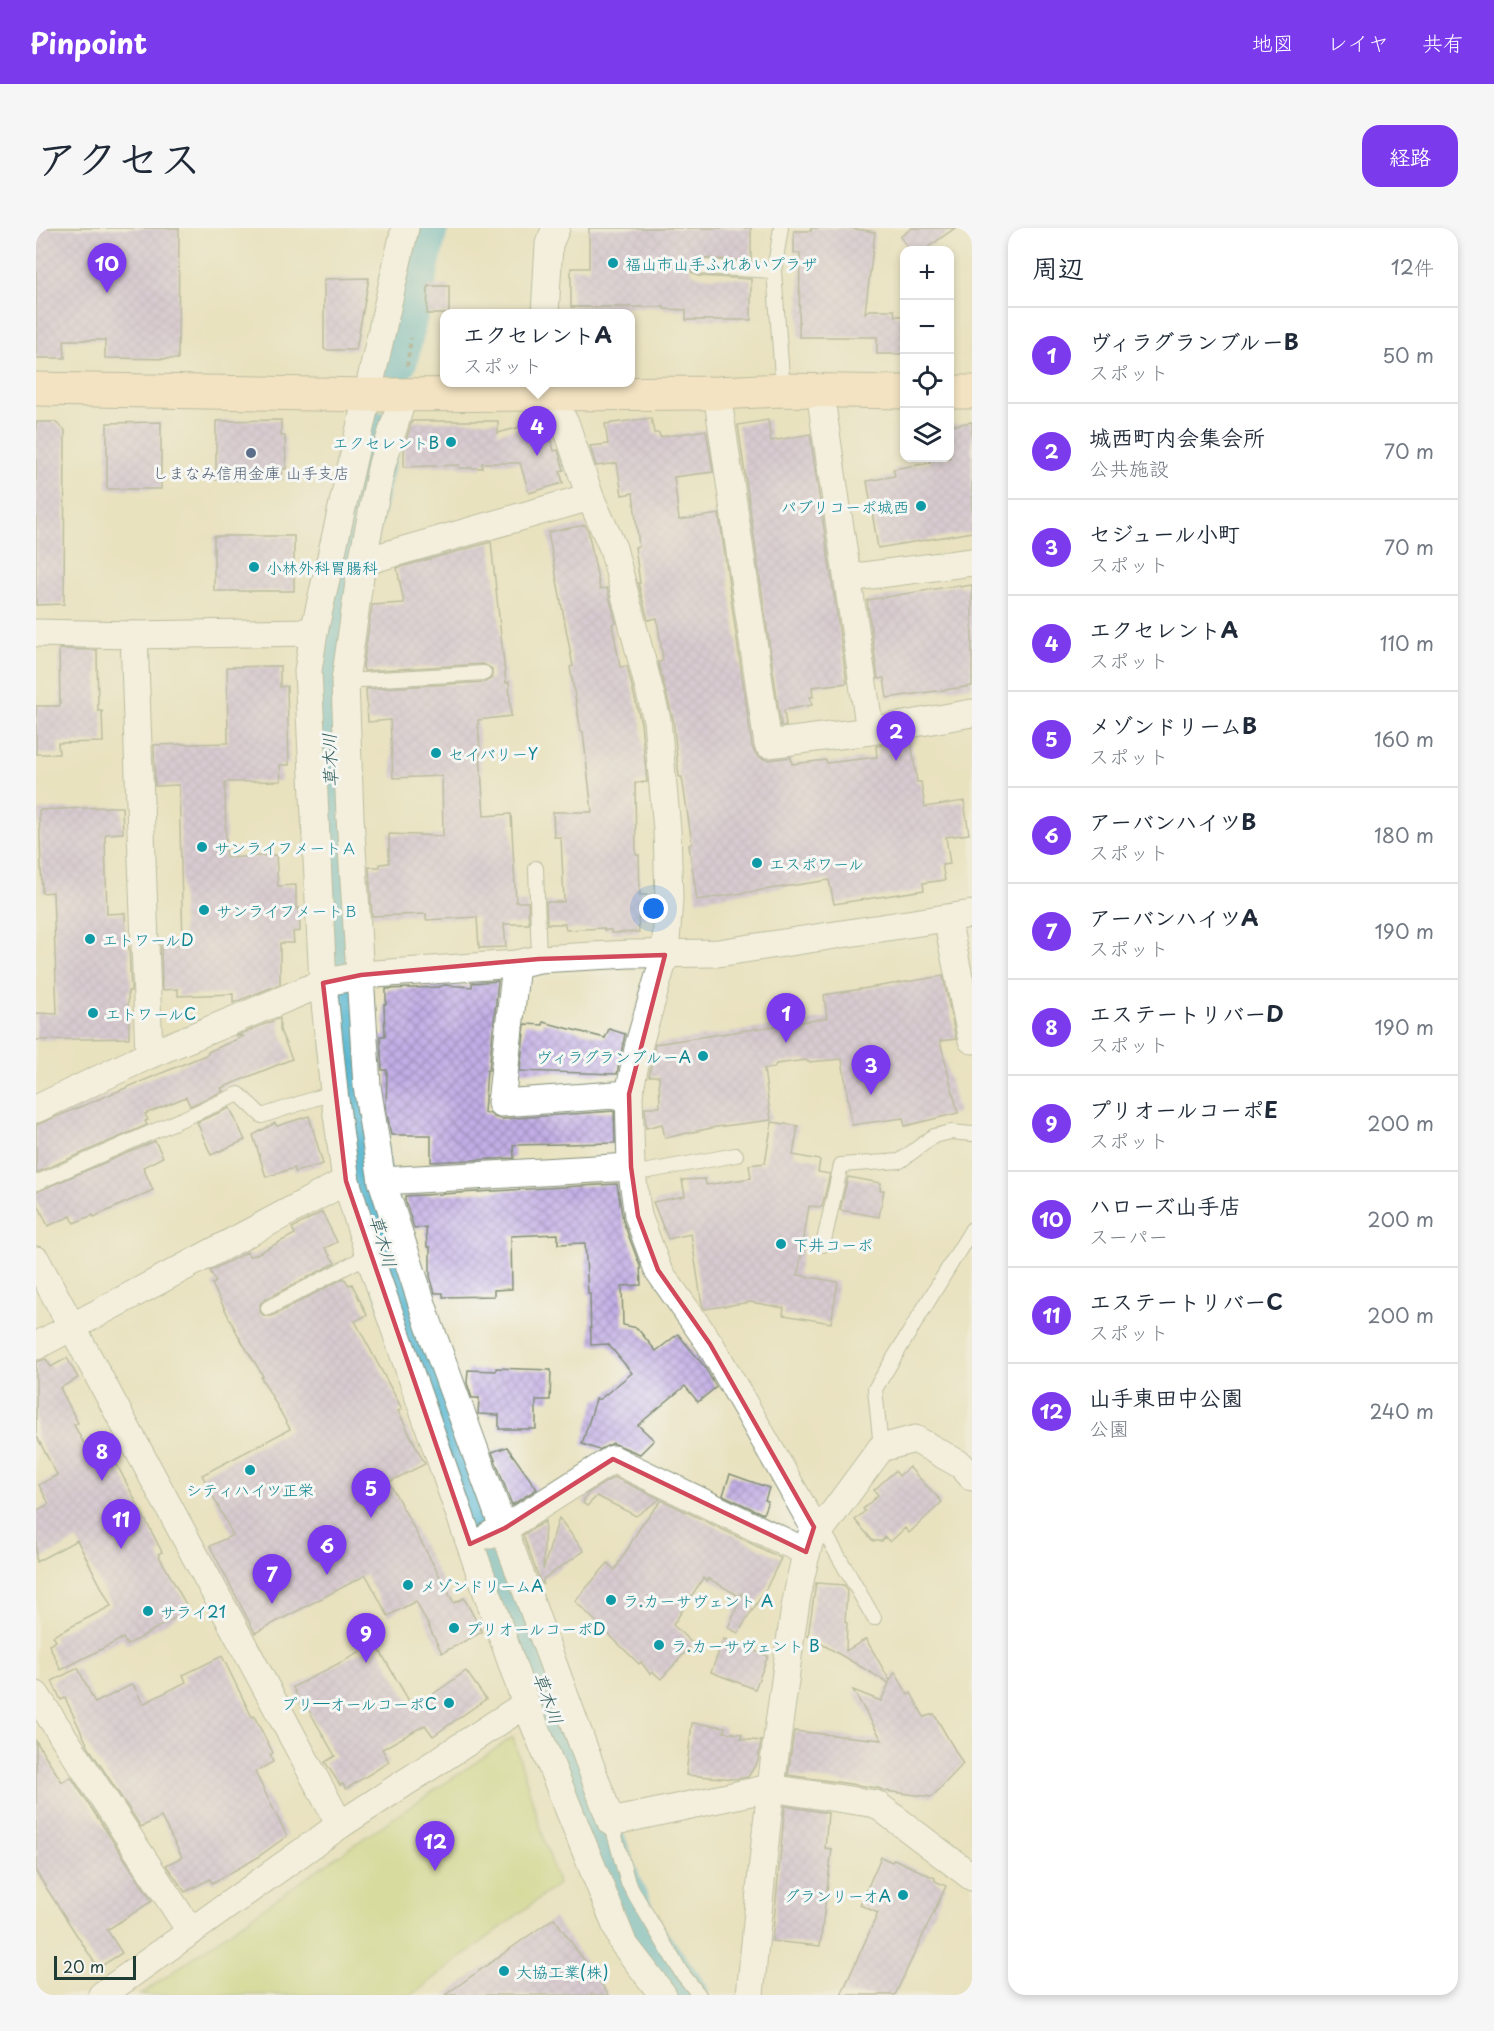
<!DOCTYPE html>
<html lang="ja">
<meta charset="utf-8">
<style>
body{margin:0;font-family:"Playpen Sans","Klee One",sans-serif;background:#f6f6f7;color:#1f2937}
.controls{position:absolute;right:18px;top:18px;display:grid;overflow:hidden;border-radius:12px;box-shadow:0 3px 9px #0003}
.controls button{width:54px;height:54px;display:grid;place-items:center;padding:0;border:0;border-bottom:2px solid #e0e1e3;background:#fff;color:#1f2937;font:30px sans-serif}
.scale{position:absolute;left:18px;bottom:15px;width:82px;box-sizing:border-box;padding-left:6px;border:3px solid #1f3d34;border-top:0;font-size:16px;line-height:21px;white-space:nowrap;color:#1f3d34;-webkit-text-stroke:4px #f6f6f2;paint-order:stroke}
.you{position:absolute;left:618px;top:681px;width:21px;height:21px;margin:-15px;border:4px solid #fff;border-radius:50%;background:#1a73e8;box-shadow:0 0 0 9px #1a73e833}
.badge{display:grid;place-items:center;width:39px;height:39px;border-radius:50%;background:#7c3aed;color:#fff;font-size:20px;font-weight:700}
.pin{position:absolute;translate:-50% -50px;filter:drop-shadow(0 2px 3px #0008)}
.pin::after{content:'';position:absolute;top:32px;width:21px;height:18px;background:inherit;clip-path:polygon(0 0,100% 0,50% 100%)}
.popup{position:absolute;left:404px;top:81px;width:195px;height:78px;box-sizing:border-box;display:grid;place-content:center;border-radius:12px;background:#fff;filter:drop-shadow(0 2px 4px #0005);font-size:20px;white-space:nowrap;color:#747a83}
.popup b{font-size:22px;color:#1f2937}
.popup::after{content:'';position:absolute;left:50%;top:100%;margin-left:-12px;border:12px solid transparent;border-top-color:#fff}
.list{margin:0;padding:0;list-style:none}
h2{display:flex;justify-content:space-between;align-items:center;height:78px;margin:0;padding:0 24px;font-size:26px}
h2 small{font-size:20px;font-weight:400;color:#747a83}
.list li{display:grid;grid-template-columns:39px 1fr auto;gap:18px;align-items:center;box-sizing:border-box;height:96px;padding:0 24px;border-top:2px solid #e0e1e3}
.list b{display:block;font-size:22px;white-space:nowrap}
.list p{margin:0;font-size:20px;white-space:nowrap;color:#747a83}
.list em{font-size:20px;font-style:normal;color:#747a83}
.icon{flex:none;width:33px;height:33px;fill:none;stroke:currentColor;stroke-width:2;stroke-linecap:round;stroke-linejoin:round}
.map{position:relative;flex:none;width:936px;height:1767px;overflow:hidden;border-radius:18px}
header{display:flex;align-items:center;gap:36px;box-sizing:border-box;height:84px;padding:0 30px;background:#7c3aed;color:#fff}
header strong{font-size:28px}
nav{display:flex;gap:33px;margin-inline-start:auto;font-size:21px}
.intro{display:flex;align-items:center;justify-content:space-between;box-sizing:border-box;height:144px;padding:0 36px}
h1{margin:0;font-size:42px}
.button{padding:15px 27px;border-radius:18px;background:#7c3aed;color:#fff;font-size:21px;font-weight:700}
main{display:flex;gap:36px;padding:0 36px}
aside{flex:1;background:#fff;border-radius:18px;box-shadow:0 3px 9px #0003}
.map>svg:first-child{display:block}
</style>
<header>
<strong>Pinpoint</strong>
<nav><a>地図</a><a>レイヤ</a><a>共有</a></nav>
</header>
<div class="intro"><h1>アクセス</h1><a class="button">経路</a></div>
<main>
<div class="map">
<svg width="936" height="1767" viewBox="0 0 936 1767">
<defs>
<pattern id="building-cross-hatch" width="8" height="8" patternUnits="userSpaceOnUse" patternTransform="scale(1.5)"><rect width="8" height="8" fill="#c2ade6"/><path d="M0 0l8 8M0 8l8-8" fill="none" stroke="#9d8ebb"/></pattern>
</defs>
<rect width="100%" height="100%" fill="#f6f6f2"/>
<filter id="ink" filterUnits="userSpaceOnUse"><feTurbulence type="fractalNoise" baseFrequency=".0167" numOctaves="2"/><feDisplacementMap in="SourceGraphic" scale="12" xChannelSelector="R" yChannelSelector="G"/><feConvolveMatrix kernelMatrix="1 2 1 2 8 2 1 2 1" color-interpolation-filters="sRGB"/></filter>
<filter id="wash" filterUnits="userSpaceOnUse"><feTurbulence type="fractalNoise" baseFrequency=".008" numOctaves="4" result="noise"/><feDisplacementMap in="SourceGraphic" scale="24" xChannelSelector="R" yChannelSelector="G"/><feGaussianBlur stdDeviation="1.35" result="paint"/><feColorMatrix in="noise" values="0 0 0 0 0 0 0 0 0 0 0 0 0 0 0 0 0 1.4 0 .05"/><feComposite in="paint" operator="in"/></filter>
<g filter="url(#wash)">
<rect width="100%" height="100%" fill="#e9e2bf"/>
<polygon fill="#c2d477" stroke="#708856" stroke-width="1.5" points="477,1509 522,1656 376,1767 104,1767 297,1631"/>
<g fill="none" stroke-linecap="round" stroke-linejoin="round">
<g stroke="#51b4cf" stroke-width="50">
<polyline points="357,131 387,0"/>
<polyline points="340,208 304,370 294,447 291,525 314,850 330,944 351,1028 413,1204 585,1669 607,1713 648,1767"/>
</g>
</g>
<g id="blocks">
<g fill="url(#building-cross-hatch)">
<polygon points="0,0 143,0 142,131 69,130 69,112 28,112 29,130 0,130"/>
<polygon points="553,0 715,0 715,33 663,30 656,34 654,39 655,44 662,48 715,51 715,92 650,92 650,82 628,81 628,79 535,79 535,40 553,40"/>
<polygon points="775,0 813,0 839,4 829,85 833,82 858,82 859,88 868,88 868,126 841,126 841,109 763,109 764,25 758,25 758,3 775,3"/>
<polygon points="876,0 919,0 888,22 874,22 864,9"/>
<polygon points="333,50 320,122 290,122 288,121 288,51"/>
<polygon points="392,58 413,58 413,86 391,86"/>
<polygon points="615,190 618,205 623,205 624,209 670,202 677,244 638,249 643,292 683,286 716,518 719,525 725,530 733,532 755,529 756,536 790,532 791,535 841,529 840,518 875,512 881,554 885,554 889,579 928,573 933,606 910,609 914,636 906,637 909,652 887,655 888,662 798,676 793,652 661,672 653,617 656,616 646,549 643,549 637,491 622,434 627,433 621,390 612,392 602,355 604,355 599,319 603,319 597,265 586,267 581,235 560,238 554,218 572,216 569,196"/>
<polygon points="245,192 245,208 249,208 250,241 246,241 246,251 180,252 180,193"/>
<polygon points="510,192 518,223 522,222 528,242 524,243 527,255 493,265 484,235 446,235 446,240 423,240 423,237 368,239 368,219 376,193 462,193 462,205"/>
<polygon points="732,192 735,213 774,206 811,455 776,459 777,469 774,469 776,477 748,482 750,498 745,498 702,197"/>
<polygon points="0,194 19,194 29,202 28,376 0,377"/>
<polygon points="125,194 125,261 71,261 71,195"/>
<polygon points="936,194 936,304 842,320 831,253 859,248 857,241 894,235 893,230 914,230 914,198"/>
<polygon points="549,297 552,303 564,361 571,360 580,395 576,396 584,439 591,438 605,495 611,554 599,555 600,627 603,627 604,667 617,667 617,671 616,689 602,690 603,704 575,705 575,702 568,702 568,700 530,702 529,696 511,696 510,674 528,674 528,672 525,609 518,609 517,584 556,584 547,504 545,504 534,439 537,438 512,304"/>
<rect x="178" y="308" width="80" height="55"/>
<polygon points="455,314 470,455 473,454 475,488 442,492 448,588 475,586 480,674 492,674 493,696 468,696 470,719 443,720 441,689 390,692 390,686 336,688 333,639 344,639 344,636 353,635 353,606 407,608 406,548 357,550 354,492 332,494 330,461 449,454 456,450 456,441 447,436 328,443 327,438 336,377 368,375 361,340"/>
<polygon points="923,357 924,359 936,357 936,458 851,470 848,450 842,451 831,372"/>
<polygon points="23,421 61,422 62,483 66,483 67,514 22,515 23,526 0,526 0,478 24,478"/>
<polygon points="244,438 244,459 251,458 253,537 244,537 245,553 189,554 190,630 240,627 242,658 260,657 260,680 263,680 264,703 257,704 258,715 244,715 244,756 197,775 197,766 142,768 142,761 126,762 125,718 147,717 143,557 119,558 118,517 192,515 191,439"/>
<polygon points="72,579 86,579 87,605 70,606 69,609 71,686 89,685 90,719 93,719 95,763 92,763 93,810 0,812 0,785 21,786 17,664 6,665 3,582"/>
<polygon points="907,748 920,811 904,813 922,885 869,898 867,890 816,897 806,831 772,834 770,832 740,836 738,840 728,841 735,892 680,899 629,910 626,896 610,900 609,879 624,879 623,848 613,848 619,816 791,790 788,767"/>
<polygon points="462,753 453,842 451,842 448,885 454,885 458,889 466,891 578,883 579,915 477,917 478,930 395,934 395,907 355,907 350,880 351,842 346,842 344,808 349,808 348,776 350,776 350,761 402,759 409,757 436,759 436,755"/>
<polygon points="244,790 244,802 256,831 185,860 187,863 154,878 150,869 109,886 112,892 109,893 111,897 0,945 0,897 172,826 172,824 208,808 200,808"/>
<polygon points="507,794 569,810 573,801 589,806 581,846 484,843 489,796 507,797"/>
<polygon points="194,880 209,912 175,927 161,894"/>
<polygon points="273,888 287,936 259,944 258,940 230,949 217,907 239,895 241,898"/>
<polygon points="736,894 762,898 757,927 784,932 782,944 794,946 786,979 773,978 762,1047 802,1054 795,1095 747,1087 748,1080 715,1074 669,1081 666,1077 655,1006 632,1011 617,974 649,968 646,952 669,951 670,957 715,950 713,937 729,935"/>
<polygon points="119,913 127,929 107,939 117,962 58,989 57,987 38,995 35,988 12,998 0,972 0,964"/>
<polygon points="812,949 845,955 844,962 848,962 843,989 804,982"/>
<polygon points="581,956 587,993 604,1038 605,1057 586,1058 587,1097 601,1100 620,1123 642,1106 668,1138 680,1159 662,1174 649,1158 602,1197 618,1212 604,1226 577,1215 563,1222 546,1216 560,1171 564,1171 596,1145 572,1116 555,1117 554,1066 552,1066 549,1015 522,1016 522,1006 475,1008 476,1061 458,1062 458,1068 407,1069 407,1065 399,1065 394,1048 394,1019 391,1019 390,999 378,1000 369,972 369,968"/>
<polygon points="286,984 301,1014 289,1020 299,1035 228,1072 224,1076 224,1084 228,1088 236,1088 308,1050 313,1057 316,1056 331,1087 319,1093 366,1181 362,1183 389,1236 353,1254 418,1375 428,1370 446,1404 406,1425 380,1373 352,1388 330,1347 219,1405 174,1318 197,1307 166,1247 254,1201 225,1149 227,1148 203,1109 176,1056 180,1054 174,1043 211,1024 213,1028 219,1027 259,1006 256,1000"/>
<polygon points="31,1130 42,1150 24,1160 42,1195 38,1197 63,1243 80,1235 126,1324 122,1326 153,1382 91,1417 87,1410 25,1442 13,1417 20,1413 17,1408 75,1378 41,1312 0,1334 0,1283 13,1276 3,1257 21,1247 0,1207 0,1134 10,1131 15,1139"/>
<polygon points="460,1140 515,1142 514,1172 500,1172 500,1201 463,1201 463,1187 442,1186 443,1170 436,1170 431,1155 432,1142 460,1143"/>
<polygon points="471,1219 501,1261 476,1277 456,1224"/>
<polygon points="873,1239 906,1274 873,1305 869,1300 854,1314 849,1309 846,1313 837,1313 819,1292 829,1283 827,1281 842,1267 838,1262 859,1243 863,1248"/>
<polygon points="694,1246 733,1260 729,1272 732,1273 727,1286 687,1267"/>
<polygon points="578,1249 624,1271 600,1288 561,1268 551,1278 547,1275 552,1265"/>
<polygon points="626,1272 745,1330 730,1361 702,1405 692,1400 707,1364 703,1368 672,1350 671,1353 667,1350 637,1397 657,1416 625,1451 617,1444 614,1446 605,1434 603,1436 539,1373 572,1335 579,1342 606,1296"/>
<polygon points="523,1290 548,1323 507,1351 507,1356 504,1353 487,1307 509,1293 507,1342"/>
<polygon points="780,1355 808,1357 811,1362 809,1394 811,1395 810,1423 830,1411 854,1453 859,1444 872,1467 875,1465 888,1489 898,1486 927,1536 896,1569 849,1563 842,1560 752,1547 758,1503 846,1512 817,1462 845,1473 853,1455 772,1408"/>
<polygon points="688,1411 732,1428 719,1461 675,1444"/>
<polygon points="340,1416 377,1480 430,1443 450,1471 397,1508 389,1497 346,1521 353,1534 310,1561 307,1556 304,1557 289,1534 299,1528 271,1479 267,1481 257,1459"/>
<polygon points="186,1428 216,1489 218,1488 237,1525 234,1527 237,1534 219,1544 251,1608 219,1631 176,1655 174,1651 149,1664 130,1637 146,1629 125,1589 105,1599 53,1520 29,1470 25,1472 16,1453 42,1440 59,1475 97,1456 107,1476 150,1454 147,1447"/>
<polygon points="656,1495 689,1499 688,1504 706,1506 705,1511 725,1513 722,1533 712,1549 699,1551 650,1547"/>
<polygon points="0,1513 26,1554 35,1549 116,1673 71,1702 86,1725 62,1740 0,1644"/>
<polygon points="749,1578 792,1585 789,1620 796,1621 784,1718 736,1713"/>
<polygon points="845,1629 856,1634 858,1631 899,1650 899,1653 910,1658 859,1767 805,1767 842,1685 824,1677"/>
<polygon points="518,1690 573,1767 409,1767 478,1718"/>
</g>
</g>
</g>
<g filter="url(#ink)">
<use href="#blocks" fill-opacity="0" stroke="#84907a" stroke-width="1.5"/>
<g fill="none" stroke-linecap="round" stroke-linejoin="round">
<g stroke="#84907a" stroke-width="16">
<g id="lane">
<polyline points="745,0 738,43 747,162"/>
<polyline points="663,39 738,43"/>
<polyline points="309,453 448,445"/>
<polyline points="500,640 503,731"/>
<polyline points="596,946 700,927"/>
<polyline points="0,955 203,866 226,888 298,864"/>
<polyline points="787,1017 805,937 864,933 898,908 915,904 936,906"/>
<polyline points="232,1080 333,1027"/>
<polyline points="845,1220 839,1161 936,1001"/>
<polyline points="786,1300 838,1390"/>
<polyline points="575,1594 592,1655 645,1744 663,1767"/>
</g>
</g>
<g stroke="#84907a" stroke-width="29">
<g id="street">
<polyline points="369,0 278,404 272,443 287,755 298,864 310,953 333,1027 490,1476 587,1715 627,1767"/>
<polyline points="509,86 513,16 520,0"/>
<polyline points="512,154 513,165 530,197 554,269 577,320 621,492 631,602 633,671 629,727 603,816 593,866 595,939 602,988 622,1042 674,1116 778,1299"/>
<polyline points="784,164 834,503"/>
<polyline points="681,165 732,516 834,503 936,485"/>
<polyline points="368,166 346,236 326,334 309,453 314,589 331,858 346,953 393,1097 575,1594 734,1560 840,1576 936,1649"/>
<polyline points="326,334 554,269"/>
<polyline points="812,350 936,334"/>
<polyline points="0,405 98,407 278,404"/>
<polyline points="98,407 113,827"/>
<polyline points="911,691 936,812"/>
<polyline points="480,736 465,875 593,866"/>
<polyline points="0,881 113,827 287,755 325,747 480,736 503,731 593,726 682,725 936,686"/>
<polyline points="346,953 595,939"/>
<polyline points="0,1032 304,1597"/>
<polyline points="0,1118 310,953"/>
<polyline points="454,1307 469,1300 577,1231 770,1324"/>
<polyline points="0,1467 155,1704"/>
<polyline points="66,1767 304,1597 490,1476"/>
<path d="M714,1767C724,1664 733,1562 748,1460C755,1406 761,1351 778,1299L786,1300L845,1220L879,1211L925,1237L936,1249"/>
</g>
</g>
<g stroke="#84907a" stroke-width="35">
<g id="secondary">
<polyline points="0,161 331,167 681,165 747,162 868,164"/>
<polyline points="914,164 936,164"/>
</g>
</g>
<polyline stroke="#84907a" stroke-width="4" stroke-dasharray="4.5 4.5" stroke-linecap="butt" points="371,138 375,110"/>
<use href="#lane" stroke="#fff" stroke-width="14"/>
<use href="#street" stroke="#fff" stroke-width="27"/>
<use href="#secondary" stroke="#ffe4c6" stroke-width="33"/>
</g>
</g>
<path d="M0 0H936V1767H0ZM629,727L593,866L595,939L602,988L622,1042L674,1116L778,1299L770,1324L577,1231L469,1300L434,1316L310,953L287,755L325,747L503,731Z" fill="#e9e2bf" fill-opacity=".55" fill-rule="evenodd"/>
<path fill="none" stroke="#d1495b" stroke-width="4.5" stroke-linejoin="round" d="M629,727L593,866L595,939L602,988L622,1042L674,1116L778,1299L770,1324L577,1231L469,1300L434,1316L310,953L287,755L325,747L503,731Z"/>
<g fill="#0f9aa8" stroke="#f6f6f2" stroke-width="2">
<circle cx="577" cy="35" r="6"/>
<circle cx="415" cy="214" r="6"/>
<circle cx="885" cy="278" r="6"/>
<circle cx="218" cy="339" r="6"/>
<circle cx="400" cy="525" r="6"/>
<circle cx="166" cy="619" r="6"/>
<circle cx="721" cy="635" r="6"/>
<circle cx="168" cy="682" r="6"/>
<circle cx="54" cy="711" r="6"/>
<circle cx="57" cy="785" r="6"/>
<circle cx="667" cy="828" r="6"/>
<circle cx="745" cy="1016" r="6"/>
<circle cx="214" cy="1242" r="6"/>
<circle cx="372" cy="1357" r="6"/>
<circle cx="575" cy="1372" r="6"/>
<circle cx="112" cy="1383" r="6"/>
<circle cx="418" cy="1400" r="6"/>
<circle cx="623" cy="1417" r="6"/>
<circle cx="413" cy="1475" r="6"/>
<circle cx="867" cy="1667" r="6"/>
<circle cx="468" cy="1743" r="6"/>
</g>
<circle fill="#5c6f8a" stroke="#f6f6f2" stroke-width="2" cx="215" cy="225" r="6"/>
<g text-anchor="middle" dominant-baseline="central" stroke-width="6" stroke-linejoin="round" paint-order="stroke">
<g font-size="16" fill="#0d838f" stroke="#f6f6f2" text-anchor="start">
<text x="589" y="35">福山市山手ふれあいプラザ</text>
<text x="403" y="214" text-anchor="end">エクセレントB</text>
<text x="873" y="278" text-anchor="end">パブリコーポ城西</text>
<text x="230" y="339">小林外科胃腸科</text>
<text x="412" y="525">セイバリーY</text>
<text x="178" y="619">サンライフメートＡ</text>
<text x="733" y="635">エスポワール</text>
<text x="180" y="682">サンライフメートＢ</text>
<text x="66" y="711">エトワールD</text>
<text x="69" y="785">エトワールC</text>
<text x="655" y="828" text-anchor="end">ヴィラグランブルーA</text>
<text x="757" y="1016">下井コーポ</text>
<text x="214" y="1261" text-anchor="middle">シティハイツ正栄</text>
<text x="384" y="1357">メゾンドリームA</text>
<text x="587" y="1372">ラ.カーサヴェント A</text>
<text x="124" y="1383">サライ21</text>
<text x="430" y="1400">プリオールコーポD</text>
<text x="635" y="1417">ラ.カーサヴェント B</text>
<text x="401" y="1475" text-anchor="end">プリ―オールコーポC</text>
<text x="855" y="1667" text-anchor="end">グランリーオA</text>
<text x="480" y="1743">大協工業(株)</text>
</g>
<g font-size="16" fill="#4e5e75" stroke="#f6f6f2">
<text x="215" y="244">しまなみ信用金庫 山手支店</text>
</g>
<g font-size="18" font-style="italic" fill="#2c5b5b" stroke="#f6f6f2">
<text transform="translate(293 532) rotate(-92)">草木川</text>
<text transform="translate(348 1013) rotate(74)">草木川</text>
<text transform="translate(513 1470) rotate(70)">草木川</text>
</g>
</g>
</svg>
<div class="controls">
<button>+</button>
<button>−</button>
<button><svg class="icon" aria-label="locate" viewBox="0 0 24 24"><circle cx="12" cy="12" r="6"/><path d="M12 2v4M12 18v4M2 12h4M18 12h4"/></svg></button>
<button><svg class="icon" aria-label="layers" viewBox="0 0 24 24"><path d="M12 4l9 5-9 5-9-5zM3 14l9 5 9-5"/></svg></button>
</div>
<div class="scale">20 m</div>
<div class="you"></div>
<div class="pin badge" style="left:750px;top:815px">1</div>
<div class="pin badge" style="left:860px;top:533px">2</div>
<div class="pin badge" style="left:835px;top:867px">3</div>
<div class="pin badge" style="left:501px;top:228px">4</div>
<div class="popup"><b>エクセレントA</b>スポット</div>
<div class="pin badge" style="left:335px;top:1290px">5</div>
<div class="pin badge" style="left:291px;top:1347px">6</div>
<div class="pin badge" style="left:236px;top:1376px">7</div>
<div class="pin badge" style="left:66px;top:1253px">8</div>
<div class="pin badge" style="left:330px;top:1435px">9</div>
<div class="pin badge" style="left:71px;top:65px">10</div>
<div class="pin badge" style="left:85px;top:1321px">11</div>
<div class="pin badge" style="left:399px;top:1643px">12</div>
</div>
<aside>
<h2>周辺<small>12件</small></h2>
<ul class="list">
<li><span class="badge">1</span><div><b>ヴィラグランブルーB</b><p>スポット</p></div><em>50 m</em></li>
<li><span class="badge">2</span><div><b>城西町内会集会所</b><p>公共施設</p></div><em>70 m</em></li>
<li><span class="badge">3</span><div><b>セジュール小町</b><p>スポット</p></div><em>70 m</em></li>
<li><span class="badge">4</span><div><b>エクセレントA</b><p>スポット</p></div><em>110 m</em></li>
<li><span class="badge">5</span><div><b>メゾンドリームB</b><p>スポット</p></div><em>160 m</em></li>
<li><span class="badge">6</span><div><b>アーバンハイツB</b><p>スポット</p></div><em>180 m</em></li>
<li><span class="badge">7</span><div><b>アーバンハイツA</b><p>スポット</p></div><em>190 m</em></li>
<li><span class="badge">8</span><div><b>エステートリバーD</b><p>スポット</p></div><em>190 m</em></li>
<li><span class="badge">9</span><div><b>プリオールコーポE</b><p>スポット</p></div><em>200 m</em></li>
<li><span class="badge">10</span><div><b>ハローズ山手店</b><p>スーパー</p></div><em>200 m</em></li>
<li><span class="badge">11</span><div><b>エステートリバーC</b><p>スポット</p></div><em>200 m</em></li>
<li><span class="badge">12</span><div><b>山手東田中公園</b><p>公園</p></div><em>240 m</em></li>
</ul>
</aside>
</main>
